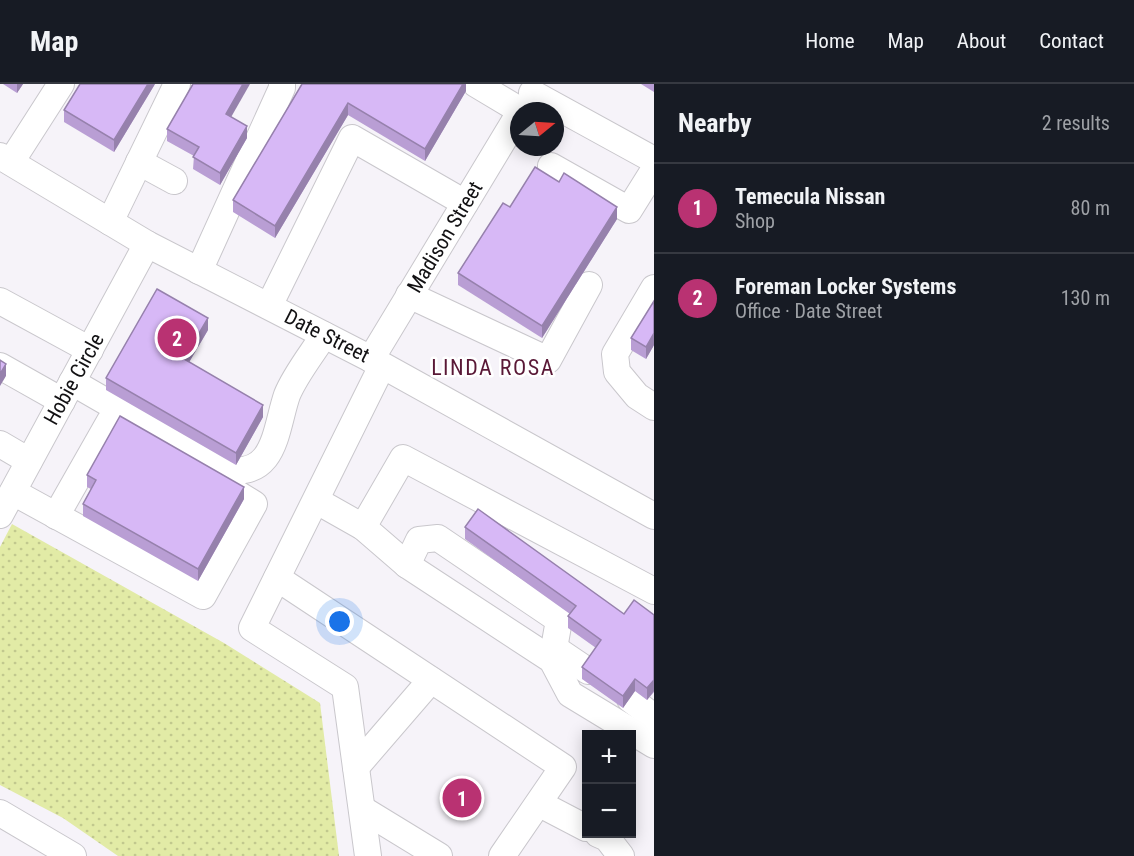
<!DOCTYPE html>
<meta charset="utf-8">
<style>
body{margin:0;font-family:"Roboto Condensed",sans-serif;background:#242831;color:#f1f3f6}
.controls{position:absolute;right:18px;bottom:18px;display:grid;overflow:hidden;border-radius:0px;box-shadow:0 3px 15px #0003}
.controls button{width:54px;height:54px;display:grid;place-items:center;padding:0;border:0;border-bottom:2px solid #363941;background:#171b24;color:#f1f3f6;font:30px sans-serif}
.compass{position:absolute;left:510px;top:18px;width:54px;height:54px;border-radius:50%;background:#171b24;box-shadow:0 3px 15px #0003;rotate:72deg}
.you{position:absolute;left:340px;top:538px;width:21px;height:21px;margin:-15px;border:4px solid #fff;border-radius:50%;background:#1a73e8;box-shadow:0 0 0 9px #1a73e833}
.badge{display:grid;place-items:center;width:39px;height:39px;border-radius:50%;background:#b93272;color:#fff;font-size:20px;font-weight:700}
.pin{position:absolute;translate:-50% -50%;border:3px solid #fff;box-shadow:0 2px 6px #0006}
.list{margin:0;padding:0;list-style:none}
h2{display:flex;justify-content:space-between;align-items:center;height:78px;margin:0;padding:0 24px;font-size:26px}
h2 small{font-size:20px;font-weight:400;color:#9ea1a6}
.list li{display:grid;grid-template-columns:39px 1fr auto;gap:18px;align-items:center;box-sizing:border-box;height:90px;padding:0 24px;border-top:2px solid #363941}
.list b{display:block;font-size:22px;white-space:nowrap}
.list p{margin:0;font-size:20px;white-space:nowrap;color:#9ea1a6}
.list em{font-size:20px;font-style:normal;color:#9ea1a6}
.map{position:relative;flex:none;width:654px;height:772px;overflow:hidden}
header{display:flex;align-items:center;gap:36px;box-sizing:border-box;height:84px;padding:0 30px;background:#171b24;border-bottom:2px solid #363941}
header strong{font-size:28px}
nav{display:flex;gap:33px;margin-inline-start:auto;font-size:21px}
main{display:flex}
aside{flex:1;background:#171b24}
.map>svg:first-child{display:block}
</style>
<header>
<strong>Map</strong>
<nav><a>Home</a><a>Map</a><a>About</a><a>Contact</a></nav>
</header>
<main>
<div class="map">
<svg width="654" height="772" viewBox="0 0 654 772">
<defs>
<pattern id="grass-dots" width="8" height="8" patternUnits="userSpaceOnUse" patternTransform="scale(1.5)"><rect width="8" height="8" fill="#e2eba6"/><path d="M2 2h.1M6 6h.1" fill="none" stroke="#c1c88e" stroke-width="1.8" stroke-linecap="round"/></pattern>
</defs>
<rect width="100%" height="100%" fill="#f6f3f9"/>
<polygon fill="url(#grass-dots)" points="12,440 224,559 320,619 339,772 118,772 63,734 0,701 0,463"/>
<g fill="none" stroke-linecap="round" stroke-linejoin="round">
<g stroke="#c9c7cc" stroke-width="28">
<g id="minor">
<polyline points="476,0 521,27"/>
<polyline points="532,9 654,76"/>
<polyline points="0,72 147,160 371,275 654,432"/>
<polyline points="11,78 61,0"/>
<polyline points="139,78 174,97"/>
<polyline points="551,82 629,126 654,86"/>
<polyline points="110,138 177,0"/>
<polyline points="199,187 282,4 282,0"/>
<polyline points="654,204 615,270 617,288 637,312 654,323"/>
<polyline points="409,211 548,276 589,201"/>
<polyline points="0,217 90,266"/>
<polyline points="269,222 352,54 465,119"/>
<polyline points="371,275 519,30"/>
<polyline points="0,282 62,317"/>
<path d="M72,298L223,385C276,396 275,346 287,311C295,291 312,270 324,251"/>
<polyline points="0,360 29,377"/>
<polyline points="13,408 203,512 254,420 215,396"/>
<polyline points="317,417 363,443 407,481 552,576 570,610 654,661"/>
<polyline points="0,431 147,160"/>
<polyline points="56,432 110,337 145,356"/>
<polyline points="363,443 403,374 654,507"/>
<polyline points="407,481 419,456 438,454 559,536 552,576"/>
<polyline points="277,494 563,683 502,772"/>
<polyline points="554,564 588,587"/>
<polyline points="630,615 654,633"/>
<polyline points="356,683 431,596"/>
<polyline points="540,720 586,744"/>
<polyline points="362,725 439,772"/>
<polyline points="0,729 73,772"/>
<polyline points="598,750 607,754 621,772"/>
<polyline points="368,772 345,603 252,544 382,282"/>
</g>
</g>
<use href="#minor" stroke="#fff" stroke-width="26"/>
</g>
<g fill="#b99ed4">
<polygon points="3,0 23,0 17,9"/>
<polygon points="155,0 114,68 64,38 64,26"/>
<polygon points="302,0 466,0 466,7 425,77 348,31 275,154 233,128 233,116"/>
<polygon points="641,0 654,0 654,8"/>
<polygon points="231,33 247,54 220,101 193,85 194,72 167,57 167,45"/>
<polygon points="510,123 617,135 542,254 458,201 458,189"/>
<polygon points="654,217 654,261 646,275 631,266 631,254"/>
<polygon points="208,246 189,278 263,333 236,381 106,306 106,294"/>
<polygon points="87,391 244,415 198,497 83,432 83,420 91,405 87,403"/>
<polygon points="465,443 624,530 654,531 654,608 647,616 635,607 623,624 582,595 582,583 596,564 568,544 568,532 570,530 465,455"/>
</g>
<g fill="#9681ac">
<polygon points="17,0 23,0 17,9"/>
<polygon points="148,0 155,0 114,68 114,56"/>
<polygon points="243,0 250,0 226,42 226,30"/>
<polygon points="463,0 466,0 466,7 425,77 425,65"/>
<polygon points="348,19 348,31 275,154 275,142"/>
<polygon points="247,42 247,54 220,101 220,89"/>
<polygon points="617,123 617,135 542,254 542,242"/>
<polygon points="208,234 208,246 184,287 184,275"/>
<polygon points="654,249 654,261 646,275 646,263"/>
<polygon points="6,280 6,292 0,302 0,290"/>
<polygon points="263,321 263,333 236,381 236,369"/>
<polygon points="244,403 244,415 198,497 198,485"/>
<polygon points="635,595 635,607 623,624 623,612"/>
<polygon points="654,595 654,607 647,616 647,604"/>
</g>
<g fill="#d7b8f6" stroke="#9681ac" stroke-width="1.5">
<polygon points="80,0 148,0 114,56 64,26"/>
<polygon points="193,0 243,0 226,30 247,42 220,89 193,73 199,63 167,45"/>
<polygon points="302,0 463,0 425,65 348,19 275,142 233,116"/>
<polygon points="535,83 559,98 564,89 617,123 542,242 458,189 503,119 510,123"/>
<polygon points="157,205 208,234 184,275 263,321 236,369 106,294"/>
<polygon points="654,217 654,249 646,263 631,254"/>
<polygon points="0,276 6,280 0,290"/>
<polygon points="120,332 244,403 198,485 83,420 96,396 87,391"/>
<polygon points="478,425 624,530 634,516 654,531 654,596 647,604 635,595 623,612 582,583 601,556 568,532 576,522 465,443"/>
</g>
<g text-anchor="middle" dominant-baseline="central" stroke-width="5" stroke-linejoin="round" paint-order="stroke">
<g font-size="21" fill="#121113" stroke="#fff">
<text transform="translate(445 153) rotate(-59)">Madison Street</text>
<text transform="translate(327 252) rotate(27)">Date Street</text>
<text transform="translate(74 295) rotate(-61)">Hobie Circle</text>
</g>
<g font-size="22" letter-spacing="1.5" fill="#591836" stroke="#fff">
<text x="493" y="283">LINDA ROSA</text>
</g>
</g>
</svg>
<div class="controls">
<button>+</button>
<button>−</button>
</div>
<svg class="compass" viewBox="-18 -18 36 36"><path d="M0-13l5 13h-10z" fill="#e53935"/><path d="M0 13l5-13h-10z" fill="#9ea1a6"/></svg>
<div class="you"></div>
<div class="pin badge" style="left:462px;top:714px">1</div>
<div class="pin badge" style="left:177px;top:254px">2</div>
</div>
<aside>
<h2>Nearby<small>2 results</small></h2>
<ul class="list">
<li><span class="badge">1</span><div><b>Temecula Nissan</b><p>Shop</p></div><em>80 m</em></li>
<li><span class="badge">2</span><div><b>Foreman Locker Systems</b><p>Office · Date Street</p></div><em>130 m</em></li>
</ul>
</aside>
</main>
